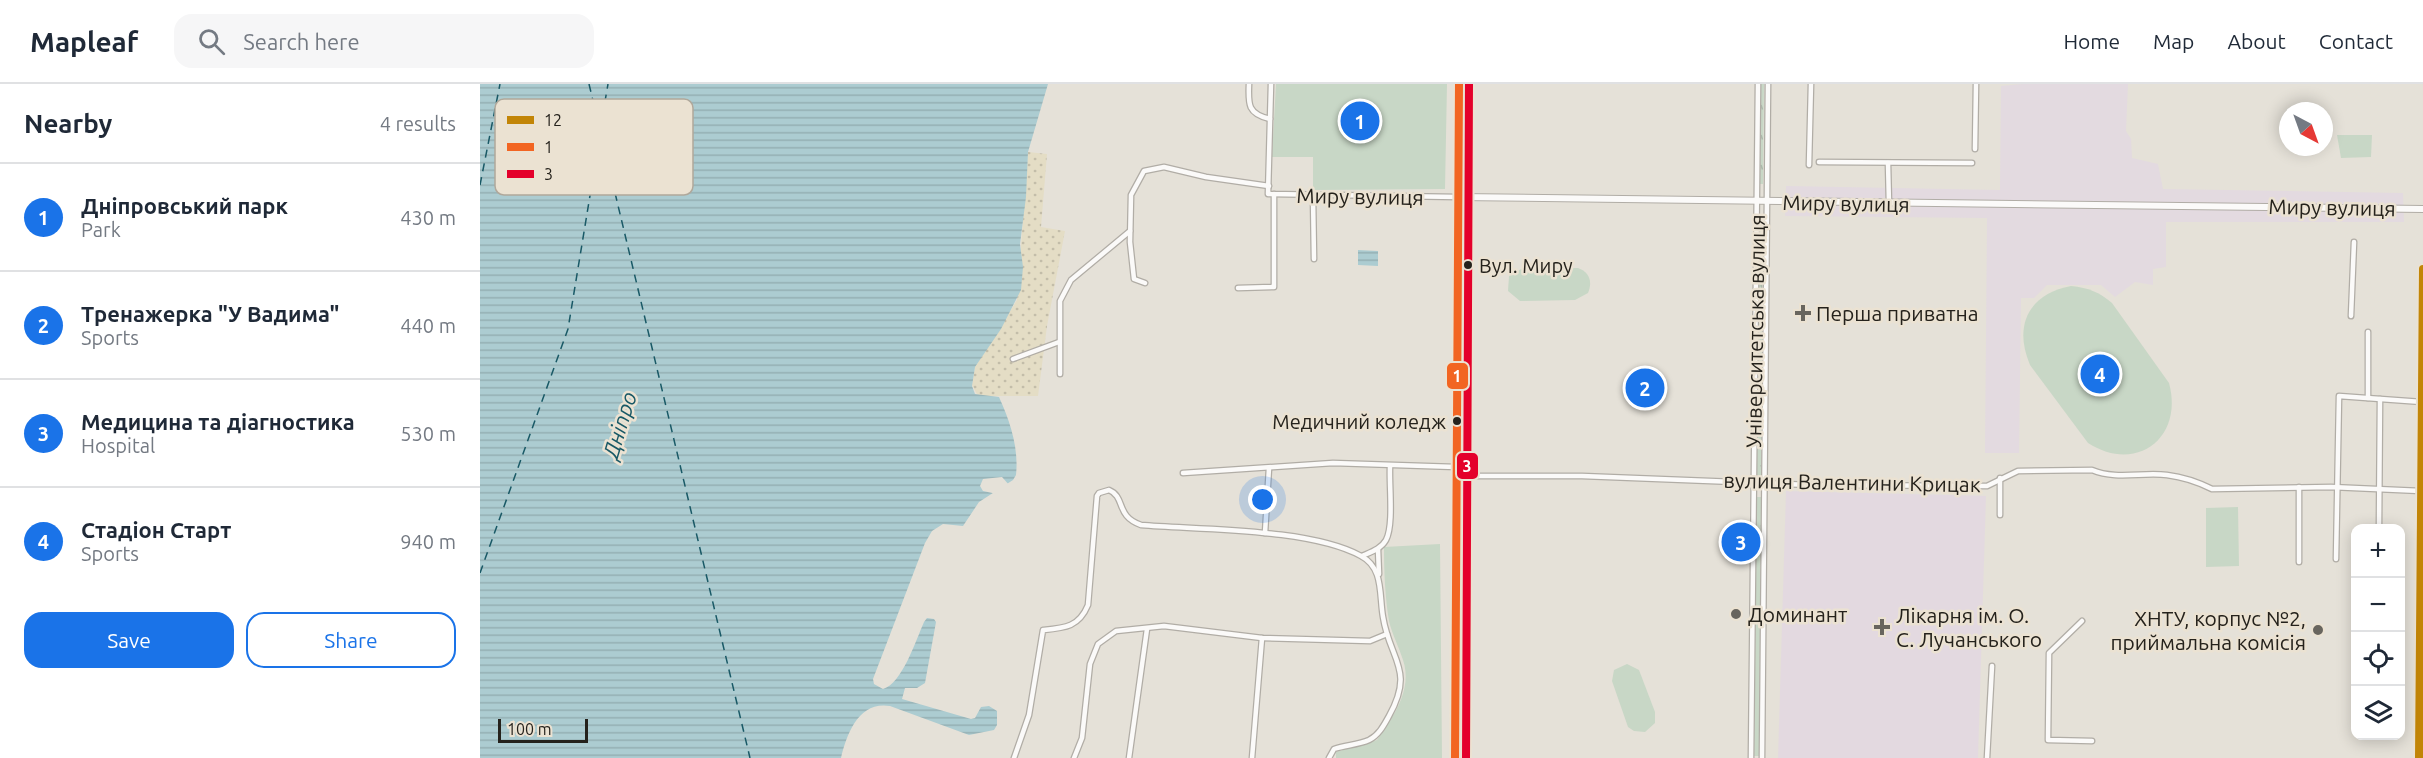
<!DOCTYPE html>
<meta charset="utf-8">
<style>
body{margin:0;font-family:Ubuntu,sans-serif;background:#f6f6f7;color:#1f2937}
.controls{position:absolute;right:18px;bottom:18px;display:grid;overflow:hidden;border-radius:12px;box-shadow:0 3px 15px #0003}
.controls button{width:54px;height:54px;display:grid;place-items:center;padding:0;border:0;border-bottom:2px solid #e0e1e3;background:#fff;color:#1f2937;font:30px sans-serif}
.compass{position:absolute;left:1799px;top:18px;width:54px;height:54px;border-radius:50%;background:#fff;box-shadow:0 3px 15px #0003;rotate:139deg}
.scale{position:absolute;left:18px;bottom:15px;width:90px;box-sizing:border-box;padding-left:6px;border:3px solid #25221c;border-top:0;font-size:16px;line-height:21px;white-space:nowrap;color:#25221c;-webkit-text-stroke:4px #ebe2d2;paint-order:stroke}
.you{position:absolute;left:783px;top:416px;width:21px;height:21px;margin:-15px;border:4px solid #fff;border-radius:50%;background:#1a73e8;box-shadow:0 0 0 9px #1a73e833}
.badge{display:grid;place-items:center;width:39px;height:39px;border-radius:50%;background:#1a73e8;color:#fff;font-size:20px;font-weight:700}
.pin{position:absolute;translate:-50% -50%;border:3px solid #fff;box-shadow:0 2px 6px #0006}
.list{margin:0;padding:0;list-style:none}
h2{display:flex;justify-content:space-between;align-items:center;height:78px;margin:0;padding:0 24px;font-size:26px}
h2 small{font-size:20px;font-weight:400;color:#747a83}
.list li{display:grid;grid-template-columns:39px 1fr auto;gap:18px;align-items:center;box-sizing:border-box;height:108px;padding:0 24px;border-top:2px solid #e0e1e3}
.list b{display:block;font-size:22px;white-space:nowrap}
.list p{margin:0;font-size:20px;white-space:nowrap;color:#747a83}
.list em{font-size:20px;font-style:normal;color:#747a83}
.actions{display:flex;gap:12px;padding:18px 24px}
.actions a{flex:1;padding:14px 0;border:2px solid #1a73e8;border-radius:18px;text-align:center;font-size:21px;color:#1a73e8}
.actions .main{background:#1a73e8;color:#fff}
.icon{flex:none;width:33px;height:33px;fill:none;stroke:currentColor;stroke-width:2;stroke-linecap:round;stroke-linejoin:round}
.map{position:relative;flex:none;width:1943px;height:674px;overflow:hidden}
header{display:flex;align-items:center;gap:36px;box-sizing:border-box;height:84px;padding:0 30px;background:#fff;border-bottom:2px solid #e0e1e3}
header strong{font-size:28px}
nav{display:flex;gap:33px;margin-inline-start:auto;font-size:21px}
.search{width:420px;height:54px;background:#f6f6f7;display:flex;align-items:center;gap:15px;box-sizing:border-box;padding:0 21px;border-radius:18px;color:#747a83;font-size:22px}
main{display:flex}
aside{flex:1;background:#fff}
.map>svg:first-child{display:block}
</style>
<header>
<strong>Mapleaf</strong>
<div class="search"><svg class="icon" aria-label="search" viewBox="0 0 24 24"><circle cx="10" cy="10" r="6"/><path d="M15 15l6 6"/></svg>Search here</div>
<nav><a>Home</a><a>Map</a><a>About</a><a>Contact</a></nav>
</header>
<main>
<aside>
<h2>Nearby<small>4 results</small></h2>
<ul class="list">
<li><span class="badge">1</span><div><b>Дніпровський парк</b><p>Park</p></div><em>430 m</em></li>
<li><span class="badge">2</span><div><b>Тренажерка &quot;У Вадима&quot;</b><p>Sports</p></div><em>440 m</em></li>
<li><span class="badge">3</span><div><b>Медицина та діагностика</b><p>Hospital</p></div><em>530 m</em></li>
<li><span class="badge">4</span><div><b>Стадіон Старт</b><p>Sports</p></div><em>940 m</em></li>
</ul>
<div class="actions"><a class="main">Save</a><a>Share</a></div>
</aside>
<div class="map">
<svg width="1943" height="674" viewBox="0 0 1943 674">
<defs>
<pattern id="grass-tufts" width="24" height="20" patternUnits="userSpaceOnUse" patternTransform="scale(1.5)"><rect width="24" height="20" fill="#c8d7c6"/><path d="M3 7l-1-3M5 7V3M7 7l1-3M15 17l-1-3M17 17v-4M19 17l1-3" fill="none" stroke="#acb8aa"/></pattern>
<pattern id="sand-dots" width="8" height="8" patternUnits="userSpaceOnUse" patternTransform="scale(1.5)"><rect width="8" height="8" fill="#e4ddc5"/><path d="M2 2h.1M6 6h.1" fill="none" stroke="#c3bda9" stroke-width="1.8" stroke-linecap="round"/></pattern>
<pattern id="water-rules" width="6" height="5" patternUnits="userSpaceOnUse" patternTransform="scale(1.5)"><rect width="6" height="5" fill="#acccd1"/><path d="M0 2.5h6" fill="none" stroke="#94afb3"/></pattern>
</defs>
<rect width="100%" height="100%" fill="#e5e1d8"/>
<polygon fill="#e3dae0" points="1542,0 1648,0 1646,47 1651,55 1652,74 1678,80 1683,105 1923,109 1924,138 1686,138 1686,183 1673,185 1673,201 1655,198 1635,213 1621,201 1567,201 1554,214 1541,214 1539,369 1505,369 1507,134 1305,132 1306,102 1520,106 1521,2"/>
<polygon fill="#e3d9e0" points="1306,407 1506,412 1498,674 1298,674"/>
<g fill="url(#grass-tufts)">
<polygon points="1280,0 1284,0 1283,100 1279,100"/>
<polygon points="1279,137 1283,137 1281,392 1277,392"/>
<polygon points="1277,413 1281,413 1279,672 1274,672"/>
</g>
<polygon fill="url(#sand-dots)" points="548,68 567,70 561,143 585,147 567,242 558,312 498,312 492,301 495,283 537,216"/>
<g fill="#c8d7c6">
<polygon points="796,0 967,0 965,105 833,106 833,73 792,73"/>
<polygon points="1857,51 1892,51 1891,73 1861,74"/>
<path d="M1098,184C1109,188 1113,197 1108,209L1095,216L1040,217L1028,207L1029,192L1043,184Z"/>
<path d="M1591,202C1609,204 1619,208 1632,219L1689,299C1704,354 1656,390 1608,359L1550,281C1533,241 1549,210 1591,202Z"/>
<polygon points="1758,423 1759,482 1726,483 1726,424"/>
<path d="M960,460L962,674H856V668L897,656C913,633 933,606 923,576C919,563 912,550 909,537C905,512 904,488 904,463Z"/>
<polygon points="1147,580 1159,586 1175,628 1175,639 1165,648 1154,647 1148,643 1132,597 1134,586"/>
</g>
<g fill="url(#water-rules)">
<path d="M0,0H568L548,68L546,113L540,160L543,183L541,206L521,245L495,283L492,302L495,310L519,313C530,337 539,364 536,391L533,396L499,418L483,442L463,440L452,447L445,459L393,595L394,600L403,605C422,600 436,556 444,538L447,534L454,535L456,538L445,599L437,604H425L422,615L491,635L495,634L501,623L509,622L517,627V641L514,646L489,651L410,622C379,617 367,649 361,674H0Z"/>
<polygon points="878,166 898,167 898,182 878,181"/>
</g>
<polygon fill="#e5e1d8" points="522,393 530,402 517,410 503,407 500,402 503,395"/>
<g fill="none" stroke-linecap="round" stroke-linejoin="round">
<g stroke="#195966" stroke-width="1.5" stroke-dasharray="8 6" stroke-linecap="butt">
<polyline points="109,0 270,674"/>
<polyline points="120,46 128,0"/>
<polyline points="0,101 20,0"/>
<polyline points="0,489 88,245 120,51"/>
</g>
<g stroke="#b1ada6" stroke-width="7">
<g id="minor">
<path d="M769,0C768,21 768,30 790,35"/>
<polyline points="791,0 788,110 978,113"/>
<polyline points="1495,65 1496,0"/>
<polyline points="1339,78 1492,79"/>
<polyline points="1408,79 1409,120"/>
<polyline points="1329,81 1331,0"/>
<polyline points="833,112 834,175"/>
<polyline points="665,199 654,195 650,158 651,111 664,87 684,83 726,93 789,102"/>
<polyline points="758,204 794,203 794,110"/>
<polyline points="1871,232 1874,158"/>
<polyline points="533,275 579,258"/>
<polyline points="580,290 580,217 591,196 650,147"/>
<polyline points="1888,314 1888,248"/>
<polyline points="703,389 853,379 976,383"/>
<path d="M977,392H1102L1331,401L1507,402L1538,387L1612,386C1636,396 1662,388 1687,391C1703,393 1718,398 1732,405L1851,403L1941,407"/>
<polyline points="1520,394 1520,431"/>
<polyline points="1819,403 1819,478"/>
<polyline points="1899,444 1900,315"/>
<polyline points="785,449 789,384"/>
<polyline points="898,465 899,490"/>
<path d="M882,472C891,468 901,465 906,456C914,441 909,401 910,383"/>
<polyline points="1856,475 1859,312 1942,318"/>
<polyline points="1602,537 1569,569 1568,656 1612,657"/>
<path d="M534,674L549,631L563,546C585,544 599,543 608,521L617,412L619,409L629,406C646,413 635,432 661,441C720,446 830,444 881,472C904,484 899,511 903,533C910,577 935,585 909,632C904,641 899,651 889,656C878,661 865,661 854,665L849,674"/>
<polyline points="594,674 602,654 610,580 618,560 636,547 684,542 782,554 890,557 907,550"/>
<polyline points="649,674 667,545"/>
<polyline points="772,674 782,554"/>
<polyline points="1271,674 1278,0"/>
<polyline points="1282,674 1288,0"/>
<polyline points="1507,674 1512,582"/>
</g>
</g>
<g stroke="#b1ada6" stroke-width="8">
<g id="tertiary">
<polyline points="978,113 1943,125"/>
<polyline points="1939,674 1943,185"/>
</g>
</g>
<g stroke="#c2c0bb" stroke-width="10">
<polyline id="primary" points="975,674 979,0"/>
</g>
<use href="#minor" stroke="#fbfaf9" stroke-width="4.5"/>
<use href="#tertiary" stroke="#fbfaf9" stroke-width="6"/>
<use href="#primary" stroke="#ede4e5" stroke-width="8"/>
<g stroke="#ebe2d2" stroke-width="12">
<polyline id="bus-1" points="1939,674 1943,185"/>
</g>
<g stroke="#ebe2d2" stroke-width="12">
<polyline id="bus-2" points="975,674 979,0"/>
</g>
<g stroke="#ebe2d2" stroke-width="12">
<polyline id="bus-3" points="986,674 989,0"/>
</g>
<use href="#bus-1" stroke="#c28507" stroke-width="8"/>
<use href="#bus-2" stroke="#f26522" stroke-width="8"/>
<use href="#bus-3" stroke="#e4002b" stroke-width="8"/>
</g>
<g fill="#25221c" stroke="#ebe2d2" stroke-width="2">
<circle cx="988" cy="181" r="5"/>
<circle cx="977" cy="337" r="5"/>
</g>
<g fill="#68655e" stroke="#ebe2d2" stroke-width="2">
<path d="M1320 220h6v6h6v6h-6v6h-6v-6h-6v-6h6z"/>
<circle cx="1256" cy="530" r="6"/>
<path d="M1399 534h6v6h6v6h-6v6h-6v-6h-6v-6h6z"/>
<circle cx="1838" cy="546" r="6"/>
</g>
<g text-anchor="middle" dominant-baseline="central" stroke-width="5" stroke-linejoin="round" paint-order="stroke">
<g font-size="20" fill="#25221c" stroke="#ebe2d2" text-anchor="start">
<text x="999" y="181">Вул. Миру</text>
<text x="966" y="337" text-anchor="end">Медичний коледж</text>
</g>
<g font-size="21" fill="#25221c" stroke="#ebe2d2">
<text transform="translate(880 112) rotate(1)">Миру вулиця</text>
<text transform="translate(1366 119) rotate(1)">Миру вулиця</text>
<text transform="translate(1852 123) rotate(1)">Миру вулиця</text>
<text transform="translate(1275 247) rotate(-89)">Університетська вулиця</text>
<text transform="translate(1372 398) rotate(1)">вулиця Валентини Крицак</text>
</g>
<g font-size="21" fill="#25221c" stroke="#ebe2d2" text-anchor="start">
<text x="1336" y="229">Перша приватна</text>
<text x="1268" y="530">Доминант</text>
<text x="1416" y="531">Лікарня ім. О.<tspan x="1416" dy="24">С. Лучанського</tspan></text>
<text x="1826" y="534" text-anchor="end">ХНТУ, корпус №2,<tspan x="1826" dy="24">приймальна комісія</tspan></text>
</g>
<g font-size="22" font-style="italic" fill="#195966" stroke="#ebe2d2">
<text transform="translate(139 341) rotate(-73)">Дніпро</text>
</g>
</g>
<rect x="15" y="15" width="198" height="96" rx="9" fill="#ebe2d2" stroke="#b0a89b" stroke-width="1.5"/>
<rect x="27" y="32" width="27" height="8" fill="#c28507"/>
<rect x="27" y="59" width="27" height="8" fill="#f26522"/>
<rect x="27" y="86" width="27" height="8" fill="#e4002b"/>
<g font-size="16" fill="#25221c">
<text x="64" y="42">12</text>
<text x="64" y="69">1</text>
<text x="64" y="96">3</text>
</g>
<g stroke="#ebe2d2" stroke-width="2">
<rect x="966" y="278" width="23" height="28" rx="6" fill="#f26522"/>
<rect x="976" y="368" width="23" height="28" rx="6" fill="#e4002b"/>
</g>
<g font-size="16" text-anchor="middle" font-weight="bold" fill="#fff">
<text x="977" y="298">1</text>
<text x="987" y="388">3</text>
</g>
</svg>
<div class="controls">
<button>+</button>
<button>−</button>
<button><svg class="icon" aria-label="locate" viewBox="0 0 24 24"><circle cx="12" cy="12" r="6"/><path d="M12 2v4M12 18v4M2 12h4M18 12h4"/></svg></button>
<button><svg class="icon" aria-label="layers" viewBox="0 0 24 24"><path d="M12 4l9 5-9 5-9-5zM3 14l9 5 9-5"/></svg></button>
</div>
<svg class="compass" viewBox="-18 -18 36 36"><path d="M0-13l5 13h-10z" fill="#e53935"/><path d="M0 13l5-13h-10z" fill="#747a83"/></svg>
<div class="scale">100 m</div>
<div class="you"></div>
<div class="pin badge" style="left:880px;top:37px">1</div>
<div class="pin badge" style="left:1165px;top:304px">2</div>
<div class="pin badge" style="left:1261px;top:458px">3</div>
<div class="pin badge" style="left:1620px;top:290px">4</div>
</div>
</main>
